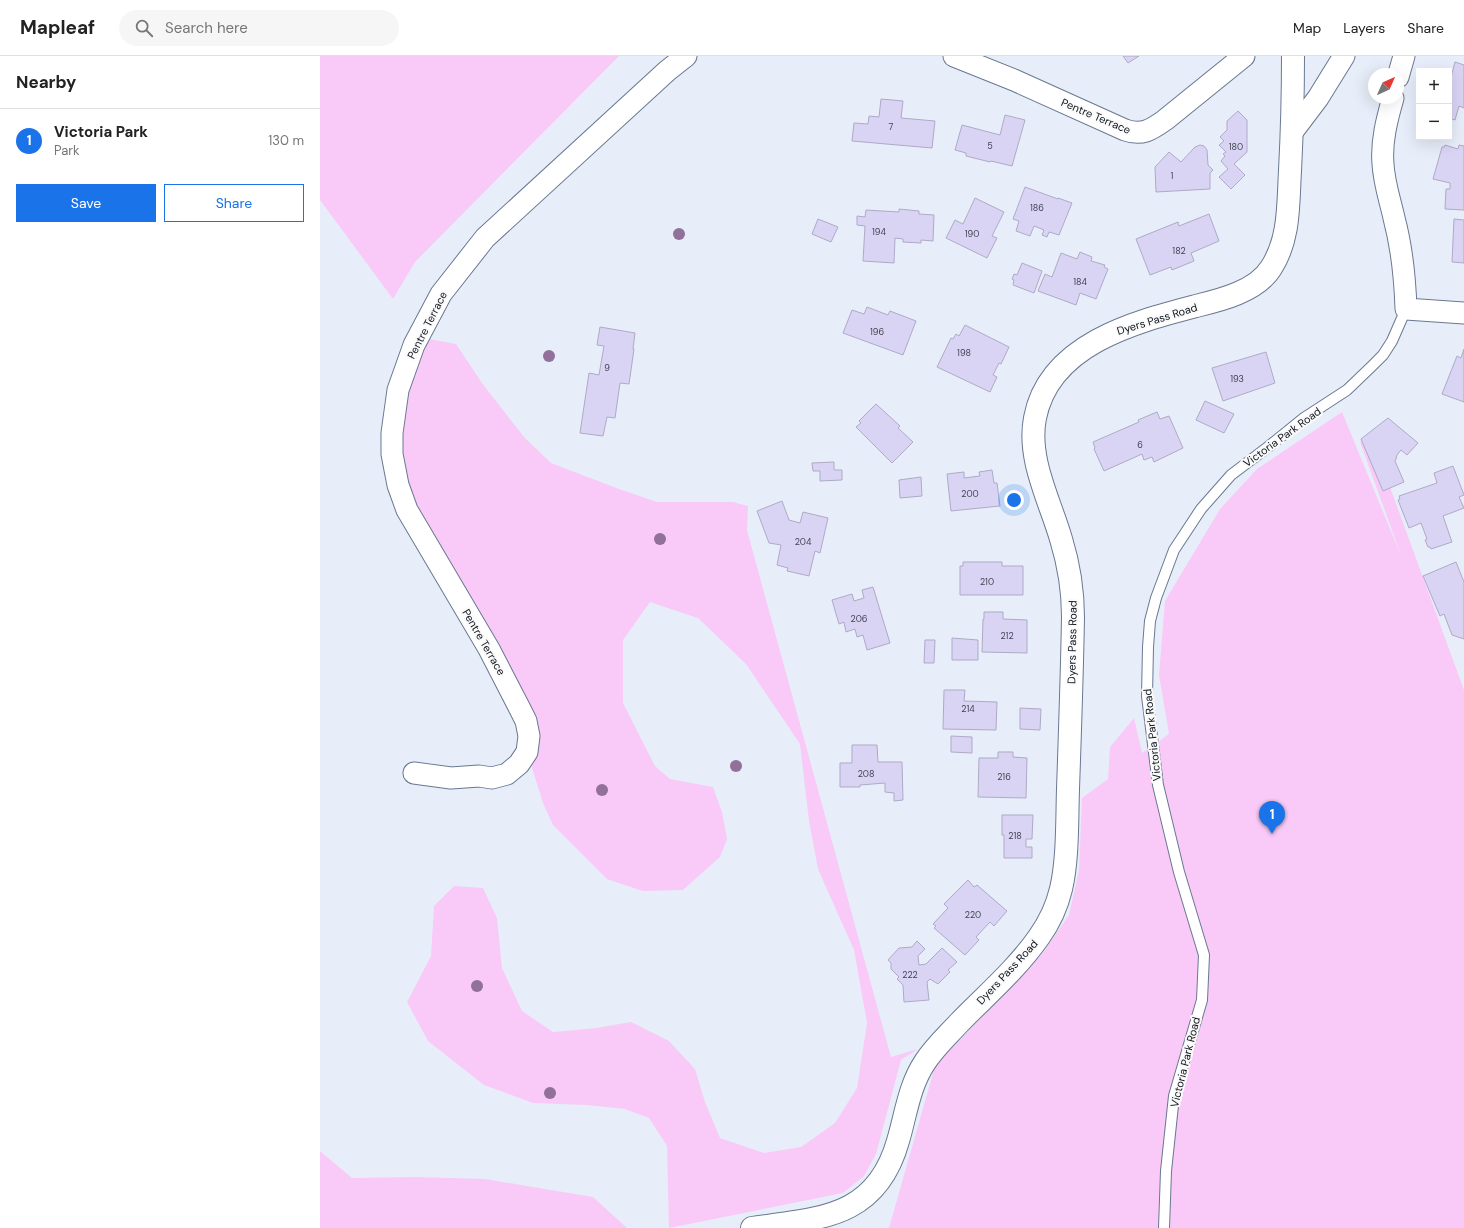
<!DOCTYPE html>
<meta charset="utf-8">
<style>
body{margin:0;font-family:"DM Sans",sans-serif;background:#f6f6f6;color:#222}
.controls{position:absolute;right:12px;top:12px;display:grid;overflow:hidden;border-radius:0px;box-shadow:0 4px 16px #0002}
.controls button{width:36px;height:36px;display:grid;place-items:center;padding:0;border:0;border-bottom:1px solid #e0e0e0;background:#fff;color:#222;font:20px sans-serif}
.compass{position:absolute;left:1048px;top:12px;width:36px;height:36px;border-radius:50%;background:#fff;box-shadow:0 4px 16px #0002;rotate:45deg}
.you{position:absolute;left:694px;top:444px;width:14px;height:14px;margin:-10px;border:3px solid #fff;border-radius:50%;background:#1a73e8;box-shadow:0 0 0 6px #1a73e833}
.badge{display:grid;place-items:center;width:26px;height:26px;border-radius:50%;background:#1a73e8;color:#fff;font-size:13px;font-weight:700}
.pin{position:absolute;translate:-50% -33px;filter:drop-shadow(0 1px 2px #0008)}
.pin::after{content:'';position:absolute;top:21px;width:14px;height:12px;background:inherit;clip-path:polygon(0 0,100% 0,50% 100%)}
.list{margin:0;padding:0;list-style:none}
h2{display:flex;justify-content:space-between;align-items:center;height:52px;margin:0;padding:0 16px;font-size:17px}
h2 small{font-size:13px;font-weight:400;color:#767676}
.list li{display:grid;grid-template-columns:26px 1fr auto;gap:12px;align-items:center;box-sizing:border-box;height:64px;padding:0 16px;border-top:1px solid #e0e0e0}
.list b{display:block;font-size:15px;white-space:nowrap}
.list p{margin:0;font-size:13px;white-space:nowrap;color:#767676}
.list em{font-size:13px;font-style:normal;color:#767676}
.actions{display:flex;gap:8px;padding:12px 16px}
.actions a{flex:1;padding:9px 0;border:1px solid #1a73e8;border-radius:0px;text-align:center;font-size:14px;color:#1a73e8}
.actions .main{background:#1a73e8;color:#fff}
.icon{flex:none;width:22px;height:22px;fill:none;stroke:currentColor;stroke-width:2;stroke-linecap:round;stroke-linejoin:round}
.map{position:relative;flex:none;width:1144px;height:1172px;overflow:hidden}
header{display:flex;align-items:center;gap:24px;box-sizing:border-box;height:56px;padding:0 20px;background:#fff;border-bottom:1px solid #e0e0e0}
header strong{font-size:19px}
nav{display:flex;gap:22px;margin-inline-start:auto;font-size:14px}
.search{width:280px;height:36px;background:#f6f6f6;display:flex;align-items:center;gap:10px;box-sizing:border-box;padding:0 14px;border-radius:22px;color:#767676;font-size:15px}
main{display:flex}
aside{flex:1;background:#fff}
.map>svg:first-child{display:block}
</style>
<header>
<strong>Mapleaf</strong>
<div class="search"><svg class="icon" aria-label="search" viewBox="0 0 24 24"><circle cx="10" cy="10" r="6"/><path d="M15 15l6 6"/></svg>Search here</div>
<nav><a>Map</a><a>Layers</a><a>Share</a></nav>
</header>
<main>
<aside>
<h2>Nearby<small></small></h2>
<ul class="list">
<li><span class="badge">1</span><div><b>Victoria Park</b><p>Park</p></div><em>130 m</em></li>
</ul>
<div class="actions"><a class="main">Save</a><a>Share</a></div>
</aside>
<div class="map">
<svg width="1144" height="1172" viewBox="0 0 1144 1172">
<rect width="100%" height="100%" fill="#e7eef9"/>
<g fill="#f9caf8">
<polygon points="0,0 299,0 95,206 73,243 0,144"/>
<polygon points="109,283 136,288 162,327 204,381 231,407 299,433 337,446 413,446 428,450 427,474 571,1001 598,993 581,1004 556,1098 544,1120 523,1137 349,1172 347,1090 329,1062 305,1053 267,1049 213,1047 164,1029 108,985 87,946 111,900 114,850 134,830 163,832 177,862 182,912 202,955 233,976 276,972 311,966 349,985 375,1013 385,1046 400,1082 444,1097 481,1091 515,1067 537,1032 547,967 534,894 498,813 489,765 480,688 426,608 378,562 330,546 303,584 303,647 335,710 350,723 393,731 402,756 407,783 400,801 363,834 323,835 287,823 233,769 223,747 207,696 209,680 81,435 78,334"/>
<polygon points="1022,356 1082,502 1040,386 1050,376 1144,634 1144,1172 569,1172 615,1010 722,898 749,859 759,814 762,742 788,723 790,691 814,662 822,697 849,678 839,619 845,545 900,453 937,413"/>
<polygon points="0,1095 32,1122 95,1121 165,1123 273,1141 307,1172 0,1172"/>
</g>
<g fill="#dad4f4" stroke="#afa9c7">
<polygon points="803,0 819,0 808,7"/>
<polygon points="1135,6 1144,9 1144,52 1139,50 1135,64 1129,62 1129,25 1130,25"/>
<polygon points="561,43 583,45 581,62 615,65 612,92 532,85 534,67 548,68 549,60 559,61"/>
<polygon points="918,55 927,64 927,96 914,108 925,119 911,133 899,121 908,113 901,105 905,100 903,98 906,96 899,89 904,85 900,81 907,74 907,65"/>
<polygon points="685,59 705,64 692,110 671,105 670,106 646,100 646,97 635,94 642,69 680,79"/>
<polygon points="880,89 884,90 887,94 888,109 893,114 890,117 890,133 836,136 835,111 849,96 861,106 875,91"/>
<polygon points="1125,89 1138,93 1139,89 1144,90 1144,154 1125,153 1126,133 1130,133 1130,127 1113,123 1122,91 1124,91"/>
<polygon points="705,131 738,143 738,142 752,147 739,179 729,176 727,181 722,179 724,174 714,170 710,180 696,175 699,165 693,163"/>
<polygon points="655,142 684,156 672,180 677,182 667,202 626,182 635,164 643,168"/>
<polygon points="579,153 599,155 599,158 614,159 613,185 601,184 601,187 583,186 583,183 575,182 574,207 543,205 545,170 537,169 537,160 545,161 546,154 579,156"/>
<polygon points="889,158 899,185 871,197 874,205 852,214 851,211 830,219 816,183 858,166 859,170"/>
<polygon points="498,163 518,171 511,186 492,178"/>
<polygon points="1134,163 1144,164 1144,207 1132,206"/>
<polygon points="760,196 772,201 771,205 785,209 784,211 788,213 776,243 760,237 756,249 718,235 725,218 732,221 741,197 757,203"/>
<polygon points="702,207 722,215 714,237 693,229 694,224 692,223 694,218 697,219"/>
<polygon points="547,251 568,259 570,255 596,265 583,299 523,277 532,254 544,258"/>
<polygon points="645,269 689,291 681,308 679,307 673,319 677,321 670,336 617,311 631,282 633,283 636,278 639,280"/>
<polygon points="280,271 315,277 313,293 314,293 309,328 300,327 295,362 287,361 283,380 260,377 269,317 279,319 284,290 277,289"/>
<polygon points="1144,293 1144,346 1122,338 1137,300 1141,302"/>
<polygon points="946,296 955,327 903,345 892,312"/>
<polygon points="885,345 914,358 904,377 876,364"/>
<polygon points="556,348 580,370 578,372 593,386 572,407 536,371 541,367 539,365"/>
<polygon points="837,356 840,363 849,360 863,392 834,406 832,401 824,404 822,398 784,415 774,393 775,392 773,386 819,366 818,364"/>
<polygon points="1068,362 1098,387 1087,399 1081,394 1077,399 1076,403 1075,405 1084,426 1063,435 1041,383"/>
<polygon points="514,406 514,414 522,414 522,424 500,425 500,415 493,415 492,407"/>
<polygon points="1133,410 1144,439 1139,441 1144,452 1123,460 1132,486 1111,493 1110,491 1108,491 1105,484 1107,483 1101,467 1089,472 1078,444 1080,443 1079,440 1117,427 1114,417"/>
<polygon points="672,414 674,427 677,427 680,450 631,455 627,418 644,416 644,422 660,420 659,416"/>
<polygon points="601,421 602,440 580,442 579,424"/>
<polygon points="462,445 469,464 480,467 483,456 508,462 500,497 495,495 489,520 467,515 468,512 457,509 461,489 449,487 437,455"/>
<polygon points="643,506 682,506 682,510 703,510 703,539 640,539 640,510 643,510"/>
<polygon points="1136,506 1144,526 1144,583 1132,579 1124,558 1120,560 1103,520"/>
<polygon points="553,531 570,587 547,594 543,579 537,581 535,573 526,576 524,566 519,568 512,544 532,538 534,545 544,542 542,534"/>
<polygon points="664,556 683,556 683,563 707,564 707,597 662,596 663,563 664,563"/>
<polygon points="632,582 658,584 658,604 632,604"/>
<polygon points="605,584 615,584 614,607 604,607"/>
<polygon points="624,634 645,634 644,645 677,646 676,674 623,673"/>
<polygon points="700,652 721,653 720,674 700,673"/>
<polygon points="631,680 652,681 652,697 631,696"/>
<polygon points="532,689 557,689 558,706 582,706 583,744 574,745 574,737 565,736 565,727 540,729 540,731 520,731 520,707 532,707"/>
<polygon points="678,696 693,696 693,701 707,702 706,742 658,741 659,702 678,702"/>
<polygon points="682,759 713,759 712,783 706,783 706,791 712,791 712,802 684,802 684,779 682,779"/>
<polygon points="648,824 654,831 657,829 687,855 674,870 670,866 656,881 659,884 645,899 614,872 616,870 613,868 628,852 624,848"/>
<polygon points="597,885 605,893 598,900 599,909 606,908 622,892 637,906 628,914 630,916 618,928 610,923 607,926 609,944 584,946 583,929 577,923 579,921 571,913 571,907 568,904 579,892 592,891"/>
</g>
<g fill="none" stroke-linecap="round" stroke-linejoin="round">
<g stroke="#697891" stroke-width="12">
<polyline id="service" points="844,1172 846,1115 854,1040 882,944 884,899 859,816 838,729 827,640 828,591 830,565 836,542 854,494 881,453 911,419 948,391 984,362 1027,334 1052,310 1063,299 1072,285 1086,253"/>
</g>
<g stroke="#697891" stroke-width="23">
<g id="minor">
<path d="M634,0L694,24L805,74C822,80 831,74 845,64L924,0"/>
<polyline points="1078,21 1084,0"/>
<path d="M1073,42C1067,63 1061,86 1063,108C1064,127 1070,144 1074,162C1082,192 1085,222 1086,253L1144,257"/>
<polyline points="973,75 998,42 1024,0"/>
<polyline points="94,717 131,722 159,720 172,722 187,718 199,708 207,696 209,680 206,665 200,653 169,593 87,454 78,429 72,398 72,377 78,334 94,289 121,238 165,182 347,15 366,0"/>
</g>
</g>
<g stroke="#697891" stroke-width="24">
<path id="secondary" d="M432,1172C499,1162 556,1163 578,1085C586,1058 589,1030 605,1006C614,992 627,980 638,968C665,940 696,914 719,881C729,867 737,850 741,833C748,804 747,764 748,733C750,676 752,618 753,561C753,534 749,509 741,483C730,445 707,403 715,362C729,288 815,266 876,250C901,244 937,235 951,212C970,183 968,148 970,115C972,76 973,38 973,0"/>
</g>
<use href="#service" stroke="#fff" stroke-width="10"/>
<use href="#minor" stroke="#fff" stroke-width="21"/>
<use href="#secondary" stroke="#fff" stroke-width="22"/>
</g>
<g fill="#91709a">
<circle cx="359" cy="178" r="6"/>
<circle cx="229" cy="300" r="6"/>
<circle cx="340" cy="483" r="6"/>
<circle cx="416" cy="710" r="6"/>
<circle cx="282" cy="734" r="6"/>
<circle cx="157" cy="930" r="6"/>
<circle cx="230" cy="1037" r="6"/>
</g>
<g text-anchor="middle" dominant-baseline="central" stroke-width="4" stroke-linejoin="round" paint-order="stroke">
<g font-size="9" fill="#414453">
<text x="571" y="71">7</text>
<text x="670" y="90">5</text>
<text x="916" y="91">180</text>
<text x="852" y="120">1</text>
<text x="717" y="152">186</text>
<text x="559" y="176">194</text>
<text x="652" y="178">190</text>
<text x="859" y="195">182</text>
<text x="760" y="226">184</text>
<text x="557" y="276">196</text>
<text x="644" y="297">198</text>
<text x="287" y="312">9</text>
<text x="917" y="323">193</text>
<text x="820" y="389">6</text>
<text x="650" y="438">200</text>
<text x="483" y="486">204</text>
<text x="667" y="526">210</text>
<text x="539" y="563">206</text>
<text x="687" y="580">212</text>
<text x="648" y="653">214</text>
<text x="546" y="718">208</text>
<text x="684" y="721">216</text>
<text x="695" y="780">218</text>
<text x="653" y="859">220</text>
<text x="590" y="919">222</text>
</g>
<g font-size="11" fill="#0e141d" stroke="#fafafa">
<text transform="translate(776 60) rotate(23)">Pentre Terrace</text>
<text transform="translate(837 263) rotate(-17)">Dyers Pass Road</text>
<text transform="translate(107 269) rotate(-63)">Pentre Terrace</text>
<text transform="translate(962 381) rotate(-36)">Victoria Park Road</text>
<text transform="translate(164 586) rotate(60)">Pentre Terrace</text>
<text transform="translate(752 586) rotate(-89)">Dyers Pass Road</text>
<text transform="translate(832 679) rotate(-96)">Victoria Park Road</text>
<text transform="translate(687 916) rotate(-47)">Dyers Pass Road</text>
<text transform="translate(865 1006) rotate(-76)">Victoria Park Road</text>
</g>
</g>
</svg>
<div class="controls">
<button>+</button>
<button>−</button>
</div>
<svg class="compass" viewBox="-18 -18 36 36"><path d="M0-13l5 13h-10z" fill="#e53935"/><path d="M0 13l5-13h-10z" fill="#767676"/></svg>
<div class="you"></div>
<div class="pin badge" style="left:952px;top:778px">1</div>
</div>
</main>
